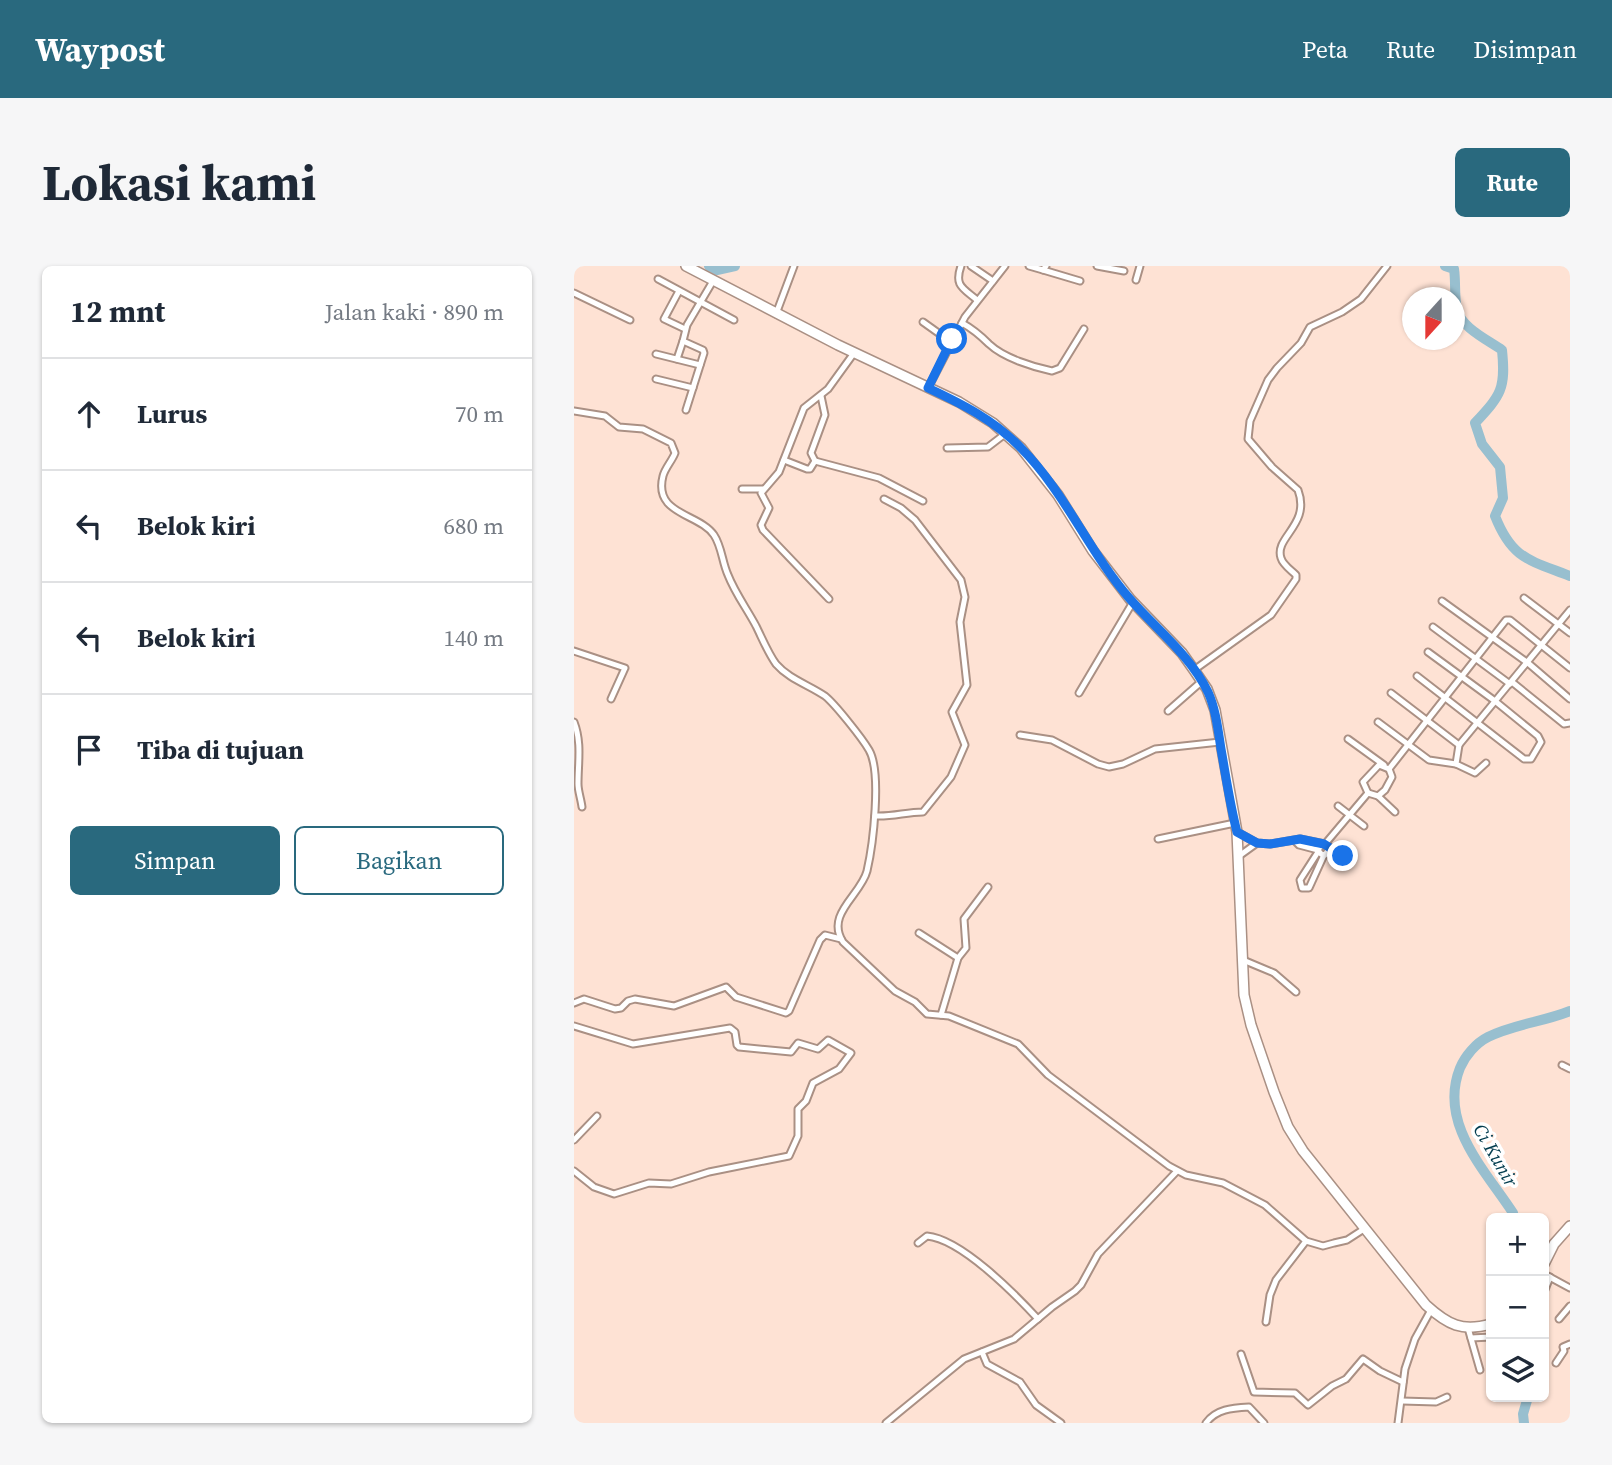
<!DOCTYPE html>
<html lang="id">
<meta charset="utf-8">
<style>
body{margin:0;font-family:"Source Serif 4",serif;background:#f6f6f7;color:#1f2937}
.controls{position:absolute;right:21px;bottom:21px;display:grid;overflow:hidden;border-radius:10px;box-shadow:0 2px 5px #0004}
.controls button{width:63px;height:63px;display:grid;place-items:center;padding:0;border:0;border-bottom:2px solid #e0e1e3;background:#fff;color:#1f2937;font:35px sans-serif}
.compass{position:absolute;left:828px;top:21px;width:63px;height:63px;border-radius:50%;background:#fff;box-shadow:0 2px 5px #0004;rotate:201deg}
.stop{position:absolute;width:21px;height:21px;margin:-16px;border:5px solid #1a73e8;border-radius:50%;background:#fff}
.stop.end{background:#1a73e8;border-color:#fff;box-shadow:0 2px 7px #0008}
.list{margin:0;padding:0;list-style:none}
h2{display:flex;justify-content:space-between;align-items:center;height:91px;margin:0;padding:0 28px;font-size:30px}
h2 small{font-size:23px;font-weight:400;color:#747a83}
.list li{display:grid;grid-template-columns:46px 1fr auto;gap:21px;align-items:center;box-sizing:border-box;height:112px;padding:0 28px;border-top:2px solid #e0e1e3}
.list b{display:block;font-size:26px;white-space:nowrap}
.list em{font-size:23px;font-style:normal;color:#747a83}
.actions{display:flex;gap:14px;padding:21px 28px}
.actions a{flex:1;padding:16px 0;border:2px solid #29697e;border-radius:10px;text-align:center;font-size:24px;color:#29697e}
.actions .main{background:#29697e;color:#fff}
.icon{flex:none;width:38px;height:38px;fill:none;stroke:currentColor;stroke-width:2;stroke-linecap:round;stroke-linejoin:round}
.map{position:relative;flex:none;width:996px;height:1157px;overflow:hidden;border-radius:10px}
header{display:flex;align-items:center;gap:42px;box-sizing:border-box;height:98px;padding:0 35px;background:#29697e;color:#fff}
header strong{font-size:33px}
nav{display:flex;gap:38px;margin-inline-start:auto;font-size:24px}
.intro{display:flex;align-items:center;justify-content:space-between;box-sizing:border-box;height:168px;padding:0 42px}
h1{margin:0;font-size:49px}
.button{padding:18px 32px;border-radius:10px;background:#29697e;color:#fff;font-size:24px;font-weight:700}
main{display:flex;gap:42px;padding:0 42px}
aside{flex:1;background:#fff;border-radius:10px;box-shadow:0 2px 5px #0004}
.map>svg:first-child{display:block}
</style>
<header>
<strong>Waypost</strong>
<nav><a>Peta</a><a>Rute</a><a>Disimpan</a></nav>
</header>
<div class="intro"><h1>Lokasi kami</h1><a class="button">Rute</a></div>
<main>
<aside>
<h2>12 mnt<small>Jalan kaki · 890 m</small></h2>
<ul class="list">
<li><svg class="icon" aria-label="ahead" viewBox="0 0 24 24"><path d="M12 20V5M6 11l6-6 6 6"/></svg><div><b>Lurus</b></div><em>70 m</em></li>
<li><svg class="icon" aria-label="left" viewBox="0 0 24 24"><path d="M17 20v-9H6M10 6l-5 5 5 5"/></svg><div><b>Belok kiri</b></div><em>680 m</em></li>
<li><svg class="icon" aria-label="left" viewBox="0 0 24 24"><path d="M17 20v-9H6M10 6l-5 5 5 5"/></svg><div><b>Belok kiri</b></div><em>140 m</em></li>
<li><svg class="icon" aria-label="arrive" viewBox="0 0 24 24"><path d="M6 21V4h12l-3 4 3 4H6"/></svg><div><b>Tiba di tujuan</b></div></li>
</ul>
<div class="actions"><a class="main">Simpan</a><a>Bagikan</a></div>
</aside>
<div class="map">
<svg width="996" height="1157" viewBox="0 0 996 1157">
<rect width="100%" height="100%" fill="#fee2d4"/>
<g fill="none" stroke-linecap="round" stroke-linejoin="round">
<g stroke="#98bfcf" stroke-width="10">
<polyline points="135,0 143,4 161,0"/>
<path d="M871,0L880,3C882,16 880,30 883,43C886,61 914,74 928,84C932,123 927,129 901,157L908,178L926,201L929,232L921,250C938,293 955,294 996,310"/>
<path d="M940,952L939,947C911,904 864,857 886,802C891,790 902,777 914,771C940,758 969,756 996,745"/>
<polyline points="950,1157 949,1148 954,1131"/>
</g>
<g stroke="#aa9084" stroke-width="9">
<g id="street">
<path d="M387,0C380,20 389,22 403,34"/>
<polyline points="397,0 419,15"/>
<polyline points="455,0 469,4 472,0"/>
<polyline points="523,0 550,5"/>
<polyline points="469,4 506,15"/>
<polyline points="84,13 160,54"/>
<polyline points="562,14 566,0"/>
<polyline points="105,25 90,53 111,63"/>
<polyline points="0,27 56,54"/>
<polyline points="202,48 220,0"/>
<polyline points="349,56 377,76"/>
<path d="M388,57C399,63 406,69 415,78C430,92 459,101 478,105L486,102L510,63"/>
<polyline points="82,88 126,99"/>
<polyline points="103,93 109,75"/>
<polyline points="82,113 119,122"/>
<polyline points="354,122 391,51 431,0"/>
<polyline points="112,144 130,87 129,84 109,75 113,59 139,15"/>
<path d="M0,145L31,150L45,161L69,163L97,177L101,187C98,195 91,202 89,210C79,249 125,247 140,269C148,281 148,296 154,309C161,327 173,343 182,360C188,372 194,387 202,398C215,413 235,419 251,430C261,438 288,472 295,484C308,506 299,579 293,605C287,629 251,648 269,676L321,725L341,736L353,748L375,750L444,778L474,809L595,900L612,909L649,917L691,939L732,975L749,980L760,977L773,974L790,963"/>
<polyline points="373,182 414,181 431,168"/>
<polyline points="210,194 233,203 236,203 241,195 305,212 349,235"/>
<polyline points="241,195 237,187 251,149 247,130"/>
<polyline points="168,223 189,223"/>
<polyline points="950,332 996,367"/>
<polyline points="255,333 189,264 187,259 195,242 187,227 205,206 230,142 254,123 280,87"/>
<polyline points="868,335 954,397 996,433"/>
<polyline points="859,361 936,418"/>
<polyline points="0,385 51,402 37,433"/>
<path d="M620,404L697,349L722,313V309C717,304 709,299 707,292C700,271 737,259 724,224L698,201L674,173L676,155L694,114L703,102L727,77L736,61L768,46L787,33L813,0"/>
<polyline points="843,410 950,493 957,493 967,476 964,470 921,435 854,386"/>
<polyline points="938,416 990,458 996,457"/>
<polyline points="505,427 559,336"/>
<polyline points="817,427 885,479 996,344"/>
<polyline points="594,445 627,416"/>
<path d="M0,456C8,477 4,496 4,518C4,525 7,533 8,541"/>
<polyline points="804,456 855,494 882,498"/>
<polyline points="446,469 478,474 524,498 535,501 549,498 581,483 646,476"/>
<polyline points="774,473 810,499"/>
<polyline points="885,479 882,498 901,507 912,497"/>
<polyline points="794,527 804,530 811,524 818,511 815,503"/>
<polyline points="804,530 821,546"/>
<polyline points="764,540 790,560"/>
<path d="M301,550C319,551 332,546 349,546L377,511L391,479L378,446L393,419L386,356L391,331L387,314L341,254L327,242L310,233"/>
<polyline points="663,566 683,577 696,578 726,573 751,578 755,583 751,589 747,588 744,584 748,578"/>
<polyline points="584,573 661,557"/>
<polyline points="721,575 725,579 744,584"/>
<polyline points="751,578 794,527 789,516 805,499 815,503 932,354 936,354 996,402"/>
<polyline points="755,581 769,588 768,593"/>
<polyline points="744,586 726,614 728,622 735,622 750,589"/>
<polyline points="665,590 683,577"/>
<polyline points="345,667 384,692"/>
<polyline points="669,694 700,707 722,726"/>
<polyline points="0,737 10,733 41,743 47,742 54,735 61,733 100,740 152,721 162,731 212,747 215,745 246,674 251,669 267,673"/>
<polyline points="367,749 384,692 392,682 390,653 414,621"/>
<polyline points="0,760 59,778 156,762 161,766 163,779 165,781 217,786 224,777 244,783 254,774 277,787 265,803 239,817 232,835 224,843 224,870 215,890 135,906 97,918 75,917 40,928 20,921 0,905"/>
<polyline points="988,799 996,803"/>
<polyline points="0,874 23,850"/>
<path d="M344,977L353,970C387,973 441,1028 464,1053"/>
<polyline points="970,1008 996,1022"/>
<polyline points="970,1026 976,1011"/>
<polyline points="985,1053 996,1040"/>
<polyline points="692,1056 696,1029 702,1014 732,975"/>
<polyline points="894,1062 906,1104"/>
<polyline points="897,1072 917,1071"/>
<polyline points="408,1086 413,1098 446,1116 462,1139 487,1157"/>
<polyline points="667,1088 680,1126 721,1127 734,1139 758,1120 772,1113 789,1093 806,1105 829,1116"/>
<polyline points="982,1097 990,1085 989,1081 996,1078"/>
<polyline points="828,1135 862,1136 873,1131"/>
<polyline points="312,1157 390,1093 440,1073 478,1041 501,1025 507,1019 524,988 603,905"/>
<path d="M632,1157C642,1143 658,1142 675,1141L690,1157"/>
<polyline points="824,1157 831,1103 841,1073 857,1044"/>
</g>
</g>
<g stroke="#aa9084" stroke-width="12">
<g id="primary">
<path d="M112,0L264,79L385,136L419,157L447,182L484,229L519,285L556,333L608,387L620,404L633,423L641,444L663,566L670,729L677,759L700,826L714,861L729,885L852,1039C874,1059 888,1066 917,1058"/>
<polyline points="970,998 980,978 996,960"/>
</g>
</g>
<use href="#street" stroke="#fff" stroke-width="5"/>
<use href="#primary" stroke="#fff" stroke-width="9"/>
</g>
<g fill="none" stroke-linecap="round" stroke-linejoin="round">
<path stroke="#1a73e8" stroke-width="9" d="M378,73L354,122C388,138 420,154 447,182C491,226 515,286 556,333C582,363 616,389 634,426C642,444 644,464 647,483C652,511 656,539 663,566L683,577L696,578L726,573L750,578L769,590"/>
</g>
<g text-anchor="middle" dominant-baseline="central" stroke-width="7" stroke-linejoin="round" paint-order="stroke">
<g font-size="19" font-style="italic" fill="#023c4e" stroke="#fff">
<text transform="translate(922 889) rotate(60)">Ci Kunir</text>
</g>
</g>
</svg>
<div class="controls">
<button>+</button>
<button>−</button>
<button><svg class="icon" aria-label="layers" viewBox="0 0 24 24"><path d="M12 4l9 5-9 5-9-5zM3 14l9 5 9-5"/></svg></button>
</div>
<svg class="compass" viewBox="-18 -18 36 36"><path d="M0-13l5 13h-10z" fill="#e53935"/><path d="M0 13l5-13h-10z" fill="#747a83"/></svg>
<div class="stop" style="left:378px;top:73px"></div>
<div class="stop end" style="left:769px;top:590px"></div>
</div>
</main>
